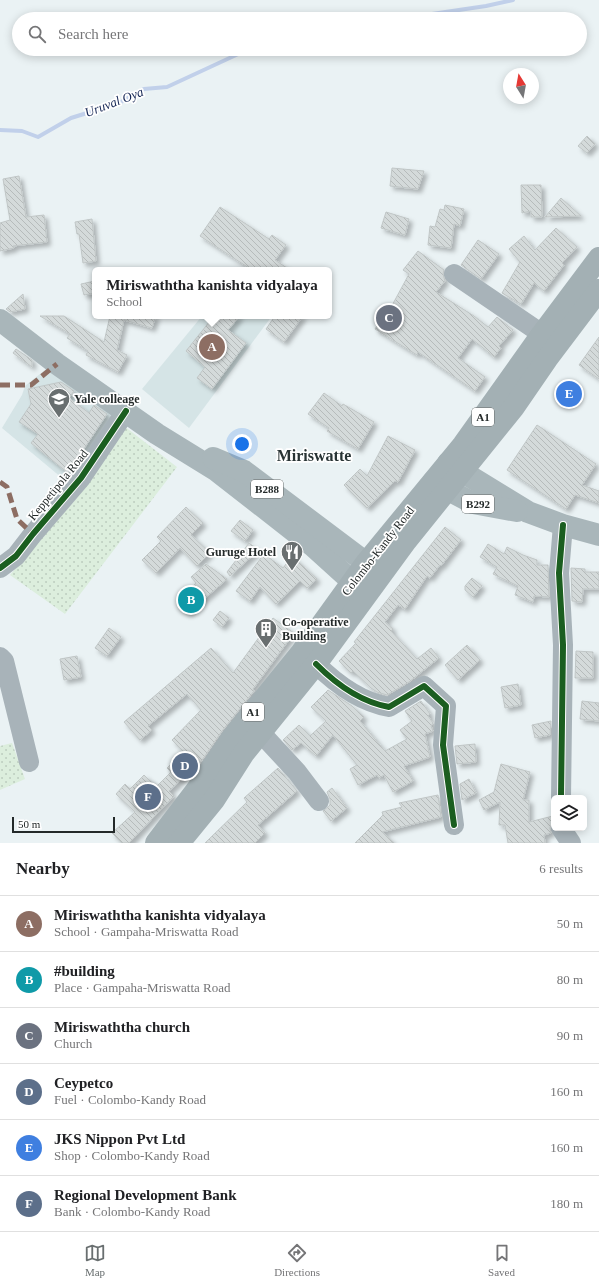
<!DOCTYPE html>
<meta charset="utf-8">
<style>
body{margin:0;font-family:Georgia,serif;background:#f2f2f2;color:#202124}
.controls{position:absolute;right:12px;bottom:12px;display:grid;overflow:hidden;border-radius:6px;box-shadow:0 2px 10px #0003}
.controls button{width:36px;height:36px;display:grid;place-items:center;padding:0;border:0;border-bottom:1px solid #e0e0e0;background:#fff;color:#202124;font:20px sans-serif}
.compass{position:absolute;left:503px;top:68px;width:36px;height:36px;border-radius:50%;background:#fff;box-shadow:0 2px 10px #0003;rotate:349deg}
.scale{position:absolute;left:12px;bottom:10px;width:103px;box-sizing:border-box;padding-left:4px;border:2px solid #232929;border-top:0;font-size:11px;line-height:14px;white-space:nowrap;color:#232929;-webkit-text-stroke:3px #fff;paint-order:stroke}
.you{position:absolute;left:242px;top:444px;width:14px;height:14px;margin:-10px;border:3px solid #fff;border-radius:50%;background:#1a73e8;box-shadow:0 0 0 6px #1a73e833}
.badge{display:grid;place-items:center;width:26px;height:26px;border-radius:50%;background:#696f70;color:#fff;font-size:13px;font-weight:700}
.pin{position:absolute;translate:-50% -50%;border:2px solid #fff;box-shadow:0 1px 4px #0006}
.popup{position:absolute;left:92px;top:267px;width:240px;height:52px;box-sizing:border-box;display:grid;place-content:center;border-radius:6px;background:#fff;filter:drop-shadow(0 1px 3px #0005);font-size:13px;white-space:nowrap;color:#757577}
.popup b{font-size:15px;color:#202124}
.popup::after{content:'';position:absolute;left:50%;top:100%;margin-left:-8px;border:8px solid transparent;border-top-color:#fff}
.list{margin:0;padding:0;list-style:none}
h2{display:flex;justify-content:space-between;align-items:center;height:52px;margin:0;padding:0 16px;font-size:17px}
h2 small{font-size:13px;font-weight:400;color:#757577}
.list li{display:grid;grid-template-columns:26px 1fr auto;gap:12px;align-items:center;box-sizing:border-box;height:56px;padding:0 16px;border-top:1px solid #e0e0e0}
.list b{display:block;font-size:15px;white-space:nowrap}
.list p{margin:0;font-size:13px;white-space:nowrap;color:#757577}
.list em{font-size:13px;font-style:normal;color:#757577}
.icon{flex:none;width:22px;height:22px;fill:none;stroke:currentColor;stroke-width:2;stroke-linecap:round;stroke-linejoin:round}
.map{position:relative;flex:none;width:599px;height:843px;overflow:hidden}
.search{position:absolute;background:#fff;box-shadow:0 2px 10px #0003;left:12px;right:12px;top:12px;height:44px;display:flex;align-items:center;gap:10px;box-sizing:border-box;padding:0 14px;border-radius:22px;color:#757577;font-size:15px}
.sheet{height:388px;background:#fff}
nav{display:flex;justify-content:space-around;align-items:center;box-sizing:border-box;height:56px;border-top:1px solid #e0e0e0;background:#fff;font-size:11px;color:#757577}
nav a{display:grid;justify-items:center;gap:2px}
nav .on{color:#696f70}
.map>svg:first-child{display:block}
</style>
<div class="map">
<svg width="599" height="843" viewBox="0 0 599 843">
<defs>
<pattern id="park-dots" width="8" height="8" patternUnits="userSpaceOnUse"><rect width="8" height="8" fill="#dceedd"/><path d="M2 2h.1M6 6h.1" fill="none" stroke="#bcccbe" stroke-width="1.8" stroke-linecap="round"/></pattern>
<pattern id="building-back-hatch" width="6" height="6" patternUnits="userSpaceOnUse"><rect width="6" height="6" fill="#d4dada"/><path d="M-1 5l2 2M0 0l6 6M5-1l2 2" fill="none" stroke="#b6bbbb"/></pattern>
<filter id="shadow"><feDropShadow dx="3.5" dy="3.5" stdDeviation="2" flood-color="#0004"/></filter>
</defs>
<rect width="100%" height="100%" fill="#eaf2f4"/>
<g fill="#d5e4e6">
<polygon points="202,316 272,316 189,428 142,389"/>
<polygon points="50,366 115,410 68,483 2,428 22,395 25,386"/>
</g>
<g fill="url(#park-dots)">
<polygon points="124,426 177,467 65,614 10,575 75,500"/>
<polygon points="12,743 25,779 0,790 0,746"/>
</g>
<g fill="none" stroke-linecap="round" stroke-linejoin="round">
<g stroke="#c1d0ea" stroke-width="4">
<polyline points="398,19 486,6 513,0"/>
<polyline points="0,130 22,131 38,137 71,118 119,103 144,89 167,87 249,49"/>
</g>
</g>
<g fill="url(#building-back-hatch)" stroke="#c0c6c6" filter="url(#shadow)">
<polygon points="587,136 595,144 587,153 578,146"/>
<polygon points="392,168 424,171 418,189 390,186"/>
<polygon points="19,176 26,217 44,215 47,242 13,246 14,248 0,251 0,223 10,220 3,179"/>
<polygon points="521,185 541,185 542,217 531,217 531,211 522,213"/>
<polygon points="561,198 581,216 545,217"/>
<polygon points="445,205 464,209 460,226 454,224 451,248 428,245 430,226 435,227 440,209 444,210"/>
<polygon points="220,207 269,239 272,235 286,245 275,260 290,270 252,270 200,236"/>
<polygon points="386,212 409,219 405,235 381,228"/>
<polygon points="92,219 96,261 83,263 79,234 77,234 75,222"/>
<polygon points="556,228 577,247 562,263 564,265 544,291 534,283 521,304 502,293 520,262 509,249 524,236 535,250"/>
<polygon points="478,240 499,254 481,279 461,265"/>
<polygon points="418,251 444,270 443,274 445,281 436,292 474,316 488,327 497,317 513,330 499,346 501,348 494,357 472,339 458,358 485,377 475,391 418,352 417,355 375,329 387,310 389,311 409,274 403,270"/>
<polygon points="95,281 95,293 84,295 81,284"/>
<polygon points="23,294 25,309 10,312 6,309"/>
<polygon points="40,316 64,316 104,342 110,316 156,316 152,328 124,320 117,350 127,355 118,372 86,355 88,351 67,338 70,334"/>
<polygon points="214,316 240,316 228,330 246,343 212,389 197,378 205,367 186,351"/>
<polygon points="275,316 303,316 284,342 266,329"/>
<polygon points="599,337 599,379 579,365"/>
<polygon points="16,349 32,360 32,367 13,353"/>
<polygon points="61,382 74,391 69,398 89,413 94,405 107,414 68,473 31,443 38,434 19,422 31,404 28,389"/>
<polygon points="324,393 342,406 343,404 374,422 358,449 327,431 329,428 308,414"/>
<polygon points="537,425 596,464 582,485 599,491 599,503 575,495 566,509 507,470"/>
<polygon points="388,436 415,450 398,482 395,481 367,508 344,485 360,469 367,476"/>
<polygon points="186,507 203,523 191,535 210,553 197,566 180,548 156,573 142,560 161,541 157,537"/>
<polygon points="240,520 253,530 245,541 231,531"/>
<polygon points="445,527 461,540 441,566 440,565 430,578 427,576 405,609 398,605 385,622 393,629 391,631 417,659 431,648 439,658 409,682 387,695 377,692 371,688 353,671 351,673 339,661 356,643 354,642 369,623"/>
<polygon points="249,543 259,550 230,576 227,572"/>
<polygon points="488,544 504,554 507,547 523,555 537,560 537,565 548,565 549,597 534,596 533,602 515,595 518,586 493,574 497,567 480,557"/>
<polygon points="264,554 283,568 292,556 317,579 307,588 300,581 276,604 260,587 250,601 236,591"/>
<polygon points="206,564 227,579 188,613 177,604 196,583 191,577"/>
<polygon points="571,568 585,569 585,572 599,572 599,589 583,589 582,602 572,601"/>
<polygon points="472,578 482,586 473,597 465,590 465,586"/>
<polygon points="220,611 229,618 222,627 213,620"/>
<polygon points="273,618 294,633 253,689 254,691 222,731 198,766 197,765 169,791 174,796 129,843 122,843 112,833 135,812 116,794 125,784 130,789 144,775 156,787 171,772 167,768 184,752 172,740 201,710 187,694 148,726 152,730 140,740 124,722 211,648 233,673"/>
<polygon points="109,628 121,637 107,656 95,648"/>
<polygon points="467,645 480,660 458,680 445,665"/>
<polygon points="576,651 593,652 593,678 575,678"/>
<polygon points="77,656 81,677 64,680 60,659"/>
<polygon points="518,684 521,705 505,708 501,687"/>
<polygon points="328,690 352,706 364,717 360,721 385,751 407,739 400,730 412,721 405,711 421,701 430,714 428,716 433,723 431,726 433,731 425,734 430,757 404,766 413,781 393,792 384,775 379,778 377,775 358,785 350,769 357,765 333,735 316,756 301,743 292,750 283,740 299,725 310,736 326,721 311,707"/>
<polygon points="582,701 599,703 599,721 580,719"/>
<polygon points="551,721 550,735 535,738 532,725"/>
<polygon points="475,744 476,762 457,764 455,746"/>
<polygon points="501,764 530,772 523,800 529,800 529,822 553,816 554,819 550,828 551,833 544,835 545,843 508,843 505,825 499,825 500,802 484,810 479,800 494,792"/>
<polygon points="278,768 297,791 258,825 265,833 255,843 205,843 247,802 244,798"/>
<polygon points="469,779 476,793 462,800 460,784"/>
<polygon points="332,788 347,808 331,821 323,811 330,805 330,799 327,792"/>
<polygon points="438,795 441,817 382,832 394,843 355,843 383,815 382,812 402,807 399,803"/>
</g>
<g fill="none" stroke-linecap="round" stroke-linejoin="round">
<g stroke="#a8b3b9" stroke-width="20">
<polyline points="454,274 542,334"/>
<polyline points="0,568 16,556 33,534 81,478 126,411"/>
<polyline points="0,657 4,661 29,762"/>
<path d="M316,664C336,684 361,702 389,707L424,686L446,706L443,745L454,825"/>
<polyline points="261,733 297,772 319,801"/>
<polyline points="561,798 563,645 559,573 563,525"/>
<polyline points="561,828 571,843"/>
</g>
<g stroke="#a9b6ba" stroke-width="22">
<polyline points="0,320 57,364 157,434 217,471 313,546 366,594"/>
<polyline points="213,458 244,471 381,574"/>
<polyline points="448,463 528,512 563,525 599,535"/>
<polyline points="433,482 473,503 517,511"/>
</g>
<g stroke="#a3b0b4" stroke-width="22">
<polyline points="156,843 198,788 232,738 301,653 366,563 463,445 542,334 599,258"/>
<polyline points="179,843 214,800 244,753 316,664 406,541 514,407 547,359 599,290"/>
</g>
<g stroke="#8d6e63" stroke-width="5" stroke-dasharray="10 5" stroke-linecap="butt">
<polyline points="0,385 31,385 57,364"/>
<polyline points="0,482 7,487 17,519 33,534"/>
</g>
<g stroke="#fff" stroke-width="8">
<g id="cycleway">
<polyline points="0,568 16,556 33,534 81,478 126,411"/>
<path d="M316,664C336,684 361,702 389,707L424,686L446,706L443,745L454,825"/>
<polyline points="561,798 563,645 559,573 563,525"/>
</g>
</g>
<use href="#cycleway" stroke="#1b5e20" stroke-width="6"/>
</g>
<defs>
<g id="school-pin" transform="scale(1.15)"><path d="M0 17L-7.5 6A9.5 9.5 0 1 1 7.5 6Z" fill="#696f70" stroke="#fff"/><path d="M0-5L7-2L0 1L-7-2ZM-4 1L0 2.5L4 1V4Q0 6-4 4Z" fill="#fff"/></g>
<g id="restaurant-pin" transform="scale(1.15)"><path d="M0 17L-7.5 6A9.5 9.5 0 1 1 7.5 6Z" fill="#696f70" stroke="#fff"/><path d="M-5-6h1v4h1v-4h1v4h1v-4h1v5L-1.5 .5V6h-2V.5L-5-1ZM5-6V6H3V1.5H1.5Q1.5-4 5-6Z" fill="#fff"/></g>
<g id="building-pin" transform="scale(1.15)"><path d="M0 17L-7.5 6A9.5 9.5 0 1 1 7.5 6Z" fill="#696f70" stroke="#fff"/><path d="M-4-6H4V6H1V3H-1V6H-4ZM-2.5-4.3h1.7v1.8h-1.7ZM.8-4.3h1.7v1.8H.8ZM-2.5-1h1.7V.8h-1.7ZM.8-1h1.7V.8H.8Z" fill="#fff"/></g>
</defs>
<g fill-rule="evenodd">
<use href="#school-pin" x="59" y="399"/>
<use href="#restaurant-pin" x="292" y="552"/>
<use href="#building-pin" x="266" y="629"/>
</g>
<g text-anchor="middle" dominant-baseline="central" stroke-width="3.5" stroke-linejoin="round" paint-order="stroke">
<g fill="#fff" stroke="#656969" stroke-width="1">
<rect x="472" y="408" width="22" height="18" rx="3"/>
<rect x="251" y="480" width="32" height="18" rx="3"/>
<rect x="462" y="495" width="32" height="18" rx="3"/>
<rect x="242" y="703" width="22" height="18" rx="3"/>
</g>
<g font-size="11" font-weight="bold" fill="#232929">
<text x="483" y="417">A1</text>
<text x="267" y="489">B288</text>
<text x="478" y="504">B292</text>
<text x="253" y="712">A1</text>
</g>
<g font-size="12" font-weight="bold" fill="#232929" stroke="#fff" text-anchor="start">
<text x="74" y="399">Yale colleage</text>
<text x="276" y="552" text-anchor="end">Guruge Hotel</text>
<text x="282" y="622">Co-operative<tspan x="282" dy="14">Building</tspan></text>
</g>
<g font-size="12" fill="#232929" stroke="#fff">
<text transform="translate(58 485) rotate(-51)">Keppetipola Road</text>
<text transform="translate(378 551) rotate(-52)">Colombo-Kandy Road</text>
</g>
<g font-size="13" font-style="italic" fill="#152654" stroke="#fff">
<text transform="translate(114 102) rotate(-21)">Uruval Oya</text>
</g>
<g font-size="16" font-weight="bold" fill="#283334" stroke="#fff">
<text x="314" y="455">Miriswatte</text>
</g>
</g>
</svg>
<div class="controls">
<button><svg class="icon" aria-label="layers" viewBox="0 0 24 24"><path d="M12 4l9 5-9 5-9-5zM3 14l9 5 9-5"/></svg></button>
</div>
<svg class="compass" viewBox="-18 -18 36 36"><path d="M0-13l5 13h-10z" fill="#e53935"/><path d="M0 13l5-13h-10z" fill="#757577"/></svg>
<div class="scale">50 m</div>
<div class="you"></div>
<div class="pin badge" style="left:212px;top:347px;background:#8d6e63">A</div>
<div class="popup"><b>Miriswaththa kanishta vidyalaya</b>School</div>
<div class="pin badge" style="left:191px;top:600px;background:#0f9aa8">B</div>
<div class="pin badge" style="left:389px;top:318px;background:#6b7280">C</div>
<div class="pin badge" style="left:185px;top:766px;background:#5c6f8a">D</div>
<div class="pin badge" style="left:569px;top:394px;background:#3f7fe0">E</div>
<div class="pin badge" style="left:148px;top:797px;background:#5c6f8a">F</div>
<div class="search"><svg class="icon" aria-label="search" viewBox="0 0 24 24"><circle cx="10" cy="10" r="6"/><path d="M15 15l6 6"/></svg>Search here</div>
</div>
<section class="sheet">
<h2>Nearby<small>6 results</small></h2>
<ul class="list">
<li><span class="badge" style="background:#8d6e63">A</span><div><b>Miriswaththa kanishta vidyalaya</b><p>School · Gampaha-Mriswatta Road</p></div><em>50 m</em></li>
<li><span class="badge" style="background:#0f9aa8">B</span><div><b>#building</b><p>Place · Gampaha-Mriswatta Road</p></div><em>80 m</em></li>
<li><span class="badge" style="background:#6b7280">C</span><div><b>Miriswaththa church</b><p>Church</p></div><em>90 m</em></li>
<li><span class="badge" style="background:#5c6f8a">D</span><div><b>Ceypetco</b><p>Fuel · Colombo-Kandy Road</p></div><em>160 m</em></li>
<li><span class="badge" style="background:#3f7fe0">E</span><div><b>JKS Nippon Pvt Ltd</b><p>Shop · Colombo-Kandy Road</p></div><em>160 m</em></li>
<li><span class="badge" style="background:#5c6f8a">F</span><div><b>Regional Development Bank</b><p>Bank · Colombo-Kandy Road</p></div><em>180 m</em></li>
</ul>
</section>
<nav>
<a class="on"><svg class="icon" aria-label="map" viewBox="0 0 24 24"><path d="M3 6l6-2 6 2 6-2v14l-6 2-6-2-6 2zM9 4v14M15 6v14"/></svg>Map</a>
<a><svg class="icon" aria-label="directions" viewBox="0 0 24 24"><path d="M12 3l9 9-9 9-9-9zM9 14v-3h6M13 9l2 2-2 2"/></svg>Directions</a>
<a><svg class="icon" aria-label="saved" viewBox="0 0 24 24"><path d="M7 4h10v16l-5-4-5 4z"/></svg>Saved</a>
</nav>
